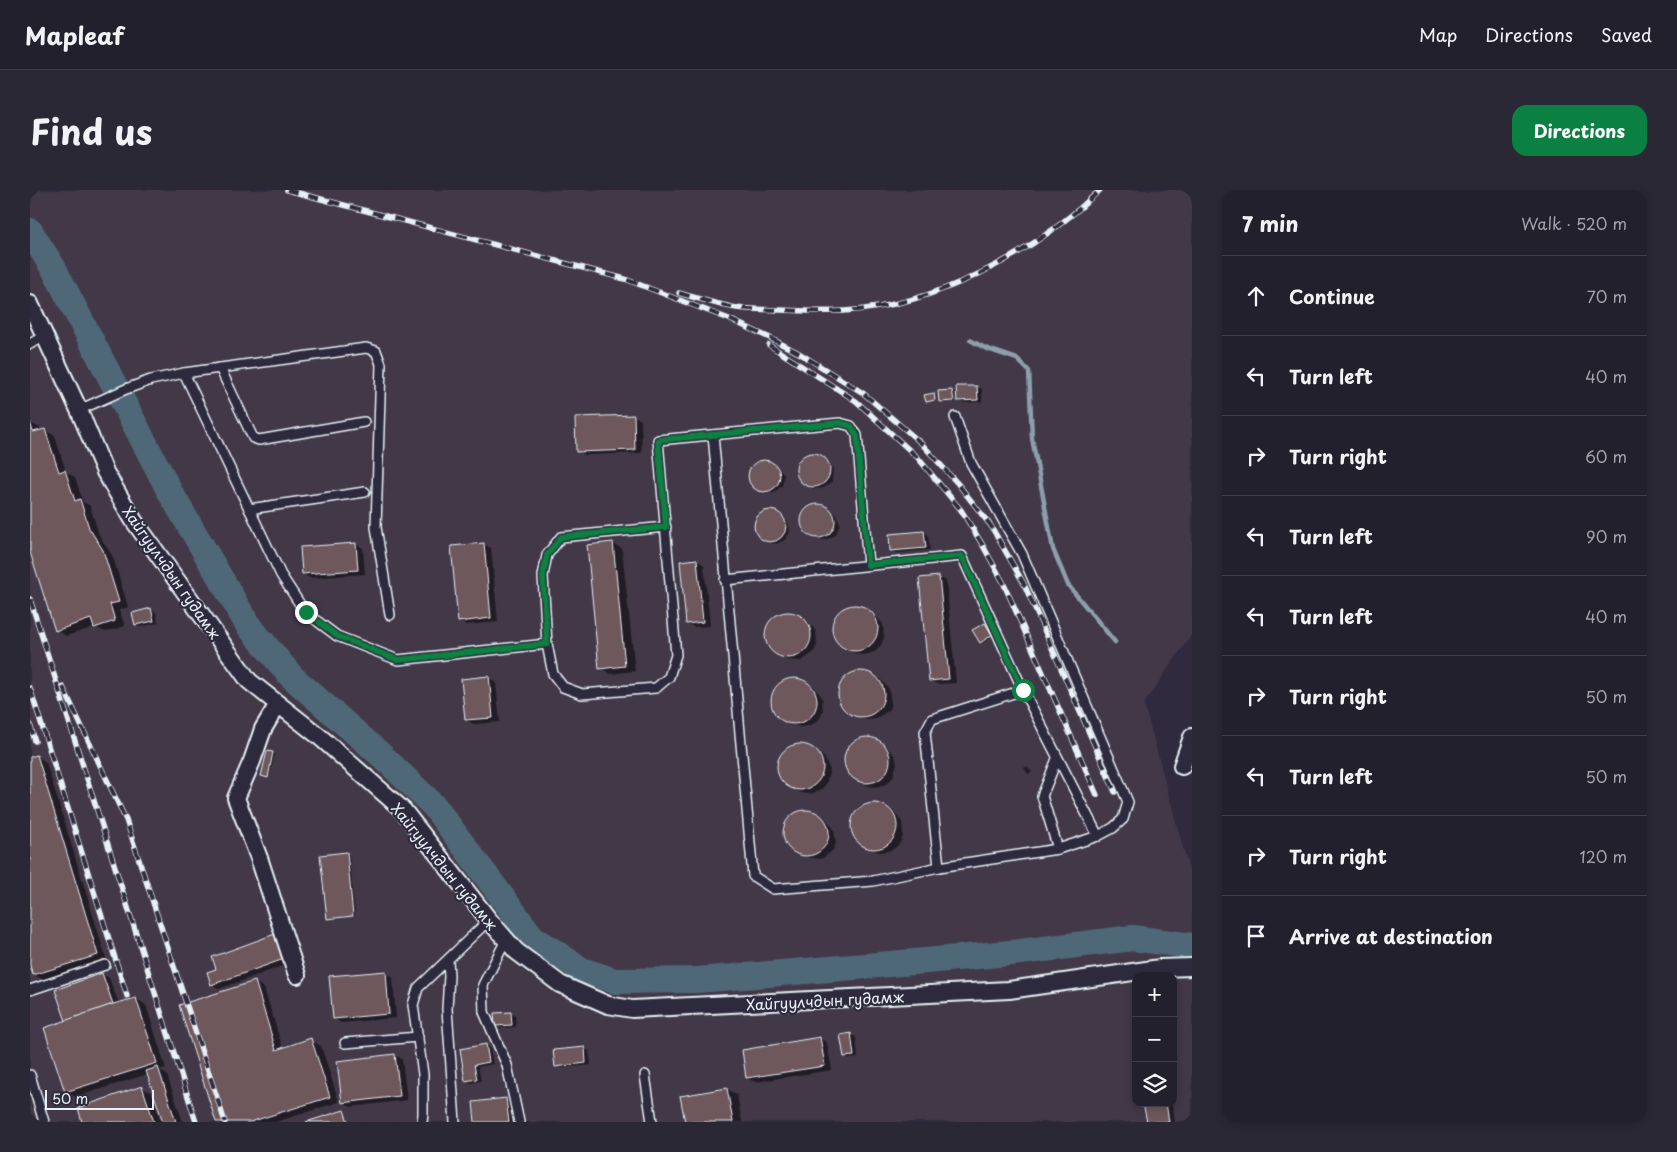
<!DOCTYPE html>
<meta charset="utf-8">
<style>
body{margin:0;font-family:"Playpen Sans",sans-serif;background:#2b2836;color:#f1f3f6}
.controls{position:absolute;right:15px;bottom:15px;display:grid;overflow:hidden;border-radius:10px;box-shadow:0 2px 8px #0003}
.controls button{width:45px;height:45px;display:grid;place-items:center;padding:0;border:0;border-bottom:1px solid #403e4a;background:#23202e;color:#f1f3f6;font:25px sans-serif}
.scale{position:absolute;left:15px;bottom:12px;width:109px;box-sizing:border-box;padding-left:5px;border:2px solid #e8f1f8;border-top:0;font-size:14px;line-height:18px;white-space:nowrap;color:#e8f1f8;-webkit-text-stroke:4px #2f2a3d;paint-order:stroke}
.stop{position:absolute;width:15px;height:15px;margin:-11px;border:4px solid #0b8043;border-radius:50%;background:#fff}
.stop.end{background:#0b8043;border-color:#fff;box-shadow:0 1px 5px #0008}
.list{margin:0;padding:0;list-style:none}
h2{display:flex;justify-content:space-between;align-items:center;height:65px;margin:0;padding:0 20px;font-size:21px}
h2 small{font-size:16px;font-weight:400;color:#a3a3aa}
.list li{display:grid;grid-template-columns:32px 1fr auto;gap:15px;align-items:center;box-sizing:border-box;height:80px;padding:0 20px;border-top:1px solid #403e4a}
.list b{display:block;font-size:19px;white-space:nowrap}
.list em{font-size:16px;font-style:normal;color:#a3a3aa}
.icon{flex:none;width:28px;height:28px;fill:none;stroke:currentColor;stroke-width:2;stroke-linecap:round;stroke-linejoin:round}
.map{position:relative;flex:none;width:1162px;height:932px;overflow:hidden;border-radius:15px}
header{display:flex;align-items:center;gap:30px;box-sizing:border-box;height:70px;padding:0 25px;background:#23202e;border-bottom:1px solid #403e4a}
header strong{font-size:24px}
nav{display:flex;gap:28px;margin-inline-start:auto;font-size:18px}
.intro{display:flex;align-items:center;justify-content:space-between;box-sizing:border-box;height:120px;padding:0 30px}
h1{margin:0;font-size:35px}
.button{padding:12px 22px;border-radius:15px;background:#0b8043;color:#fff;font-size:18px;font-weight:700}
main{display:flex;gap:30px;padding:0 30px}
aside{flex:1;background:#23202e;border-radius:15px;box-shadow:0 2px 8px #0003}
.map>svg:first-child{display:block}
</style>
<header>
<strong>Mapleaf</strong>
<nav><a>Map</a><a>Directions</a><a>Saved</a></nav>
</header>
<div class="intro"><h1>Find us</h1><a class="button">Directions</a></div>
<main>
<div class="map">
<svg width="1162" height="932" viewBox="0 0 1162 932">
<rect width="100%" height="100%" fill="#2f2a3d"/>
<filter id="ink" filterUnits="userSpaceOnUse"><feTurbulence type="fractalNoise" baseFrequency=".02" numOctaves="2"/><feDisplacementMap in="SourceGraphic" scale="10" xChannelSelector="R" yChannelSelector="G"/><feConvolveMatrix kernelMatrix="1 2 1 2 8 2 1 2 1" color-interpolation-filters="sRGB"/></filter>
<g filter="url(#ink)">
<path fill="#423846" fill-rule="evenodd" d="M0,0H1162V444L1114,514L1162,690V932H0ZM1106,786H1143V913H1106Z"/>
<g fill="#0007">
<polygon points="928,197 947,197 952,199 952,212 933,213 928,210"/>
<polygon points="922,201 924,202 925,212 910,212"/>
<polygon points="604,226 611,230 612,263 555,265 548,261"/>
<polygon points="0,233 10,238 11,242 15,240 25,246 36,282 45,287 53,312 60,316 69,345 83,367 98,417 89,420 95,436 75,442 65,437 36,446 26,440 0,357"/>
<polygon points="786,265 797,270 803,278 802,292 794,298 783,299 769,289 767,284 768,274 776,266"/>
<polygon points="729,271 739,272 752,281 754,286 752,296 745,302 735,303 731,301 726,298 719,291 719,281 721,277"/>
<polygon points="787,315 792,316 806,324 810,333 807,342 804,346 795,350 789,349 775,340 773,329 777,320"/>
<polygon points="735,322 745,322 758,332 760,342 755,350 746,354 737,352 728,346 725,336 725,332 731,324"/>
<polygon points="894,342 898,345 900,360 866,363 862,361"/>
<polygon points="582,353 592,359 605,481 580,484 571,478"/>
<polygon points="326,354 333,358 335,384 280,388 273,384"/>
<polygon points="454,354 461,358 468,432 436,435 429,431"/>
<polygon points="667,370 674,375 680,436 664,437 657,433"/>
<polygon points="909,387 916,391 926,493 907,494 900,490"/>
<polygon points="823,416 836,419 844,424 853,434 854,448 851,455 846,461 839,464 832,465 824,463 810,454 805,448 804,434 806,427 816,418"/>
<polygon points="121,420 126,422 128,433 110,437 106,434"/>
<polygon points="762,424 777,431 786,441 787,455 784,462 772,471 757,470 743,461 738,455 737,440 739,434 749,425"/>
<polygon points="955,434 963,446 953,453 951,452"/>
<polygon points="836,482 850,489 859,499 861,514 858,521 845,529 838,530 830,528 822,524 816,519 809,506 812,493 822,484"/>
<polygon points="459,488 466,492 470,532 444,534 436,530"/>
<polygon points="762,489 775,492 783,496 792,507 793,521 790,528 785,533 778,536 771,537 763,535 749,526 744,520 742,513 743,506 750,494"/>
<polygon points="0,535 4,547 0,548"/>
<polygon points="835,549 848,552 856,556 865,566 867,573 863,587 858,593 851,596 844,597 836,595 829,590 818,580 816,566 818,560 829,550"/>
<polygon points="768,556 781,558 789,563 794,567 800,580 796,594 791,600 784,603 777,604 769,602 761,597 750,587 748,580 751,566 756,561"/>
<polygon points="238,562 245,564 239,588 234,587"/>
<polygon points="6,566 16,572 77,771 14,790 4,785 0,772 0,568"/>
<polygon points="997,576 1002,582 998,584 994,578"/>
<polygon points="841,614 855,617 863,621 872,632 873,646 870,653 865,658 858,661 850,662 843,660 828,651 824,645 822,638 825,625 829,620"/>
<polygon points="781,621 795,628 804,639 806,653 803,660 797,665 791,669 776,667 761,659 757,652 755,638 757,632 767,623"/>
<polygon points="317,663 319,664 325,726 300,729 298,728"/>
<polygon points="245,745 252,749 261,773 189,799 182,794 188,779"/>
<polygon points="356,783 363,787 366,828 311,833 304,828"/>
<polygon points="72,784 79,788 89,814 106,809 116,815 136,878 130,880 137,885 153,932 135,932 118,884 46,907 36,902 37,831"/>
<polygon points="224,792 234,798 253,859 281,850 291,856 309,912 246,932 187,932"/>
<polygon points="481,823 485,826 486,837 470,838 466,835"/>
<polygon points="821,845 826,847 828,868 819,869 815,867"/>
<polygon points="790,848 797,853 802,880 725,892 717,888"/>
<polygon points="455,855 460,858 463,874 448,877 451,891 441,893 436,890 431,860"/>
<polygon points="554,858 559,861 561,875 531,878 526,876"/>
<polygon points="364,865 372,869 377,910 321,917 313,912"/>
<polygon points="112,898 122,903 131,932 53,932"/>
<polygon points="697,899 707,905 712,932 656,932"/>
<polygon points="476,909 483,914 485,932 446,932"/>
<polygon points="1114,913 1142,913 1145,932 1118,932"/>
</g>
<g fill="none" stroke-linecap="round" stroke-linejoin="round">
<polyline stroke="#8c9fab" stroke-width="4.5" points="940,150 955,158 987,169 999,181 1002,248 1023,359 1038,395 1085,452"/>
<polyline stroke="#4f6877" stroke-width="26" points="0,41 24,79 140,302 218,435 262,487 351,565 404,616 502,747 552,780 585,791 667,790 896,771 990,762 1103,748 1162,756"/>
</g>
<g fill="#6e595c" stroke="#e8f1f8">
<polygon points="926,196 947,196 948,210 927,211"/>
<polygon points="922,200 924,211 909,212 908,201"/>
<polygon points="904,203 905,210 896,212 894,205"/>
<polygon points="604,225 605,260 546,262 545,227"/>
<polygon points="0,232 3,242 15,239 29,282 35,280 45,311 50,309 59,338 73,360 89,412 80,414 85,431 64,438 61,429 25,441 0,362"/>
<circle cx="783" cy="280" r="17"/>
<circle cx="734" cy="286" r="16"/>
<circle cx="788" cy="331" r="17"/>
<circle cx="740" cy="336" r="16"/>
<polygon points="894,341 896,358 860,361 859,344"/>
<polygon points="583,352 595,476 569,479 557,355"/>
<polygon points="326,353 328,380 272,384 270,357"/>
<polygon points="454,353 461,428 428,432 421,356"/>
<polygon points="667,369 673,432 656,434 650,371"/>
<polygon points="909,386 919,489 899,491 889,388"/>
<circle cx="825" cy="438" r="23"/>
<polygon points="121,418 124,431 105,435 102,423"/>
<circle cx="758" cy="445" r="23"/>
<polygon points="955,433 962,445 950,453 942,440"/>
<circle cx="831" cy="504" r="23"/>
<polygon points="459,486 463,528 435,530 431,489"/>
<circle cx="764" cy="511" r="23"/>
<circle cx="837" cy="570" r="23"/>
<circle cx="770" cy="577" r="23"/>
<polygon points="237,561 243,562 238,588 231,586"/>
<polygon points="7,565 68,765 3,785 0,776 0,567"/>
<circle cx="844" cy="636" r="23"/>
<circle cx="776" cy="643" r="23"/>
<polygon points="317,662 323,726 297,729 290,665"/>
<polygon points="245,744 254,769 181,795 177,782 186,779 182,767"/>
<polygon points="356,781 359,824 303,829 299,786"/>
<polygon points="72,783 83,814 36,831 25,800"/>
<polygon points="225,791 246,860 281,848 300,907 220,932 186,932 149,815"/>
<polygon points="106,808 127,873 35,902 14,838 83,814"/>
<polygon points="481,822 482,835 465,836 464,823"/>
<polygon points="821,843 824,866 814,867 810,845"/>
<polygon points="790,847 795,876 716,888 712,860"/>
<polygon points="456,854 459,872 444,875 447,889 435,891 430,859"/>
<polygon points="555,857 556,873 525,877 523,860"/>
<polygon points="365,864 370,906 312,913 307,871"/>
<polygon points="128,877 146,932 133,932 116,881"/>
<polygon points="112,896 124,932 52,932 48,918"/>
<polygon points="697,898 703,932 655,932 650,906"/>
<polygon points="476,908 479,932 445,932 443,912"/>
<polygon points="1113,913 1136,913 1139,932 1117,932"/>
<polygon points="314,920 318,932 276,932"/>
</g>
<g fill="none" stroke-linecap="round" stroke-linejoin="round">
<g stroke="#e8f1f8" stroke-width="12">
<g id="service">
<polyline points="0,154 14,146"/>
<polyline points="190,178 223,248 229,250 334,232"/>
<polyline points="154,183 251,385 275,422 307,446 368,470 517,454"/>
<polyline points="49,220 96,199 121,190 154,183 336,158 346,161 351,174 346,337 360,425"/>
<polyline points="683,245 723,686 743,699 843,691 909,677 1028,659 1068,646 1083,638 1093,629 1098,612 992,364 941,273 925,227"/>
<polyline points="219,319 335,302"/>
<polyline points="636,337 531,347 517,365 513,386 517,454 523,484 533,497 552,504 626,498 639,487 646,465 628,250 810,233 821,236 827,245 838,375"/>
<polyline points="695,390 932,366 993,500 1068,646"/>
<polyline points="1027,569 1012,606 1028,659"/>
<polyline points="909,677 895,542 902,529 993,500"/>
<polyline points="476,750 453,795 454,822 477,875 489,932"/>
<polyline points="418,770 419,786 417,819 425,932"/>
<polyline points="0,800 75,775"/>
<polyline points="315,853 388,847"/>
<polyline points="0,885 14,932"/>
<polyline points="615,885 622,932"/>
<polyline points="392,932 393,924 393,884 383,815 388,798 459,730"/>
</g>
</g>
<g stroke="#e8f1f8" stroke-width="20">
<g id="minor">
<polyline points="0,114 49,220 75,282 104,331 219,491 290,547 373,620 459,730 486,761 530,794 578,815 602,819 979,800 1130,778 1162,777"/>
<polyline points="248,514 233,539 222,571 206,608 229,668 267,785"/>
<polyline points="1152,576 1162,547"/>
</g>
</g>
<use href="#service" stroke="#2f2a3d" stroke-width="9"/>
<use href="#minor" stroke="#2f2a3d" stroke-width="16"/>
<g stroke="#e8f1f8" stroke-width="5.5">
<g id="rail">
<polyline points="257,0 595,89 699,129 740,148 769,163 833,203 892,254 928,294 961,336 994,394 1085,602"/>
<path d="M649,103C666,108 683,113 701,117C716,120 734,119 750,120C771,121 793,122 814,121C906,116 1005,63 1070,0"/>
<polyline points="739,155 826,211 888,268 931,320 952,354 973,392 1067,605"/>
<polyline points="0,409 166,932"/>
<polyline points="33,497 96,630 195,932"/>
<polyline points="0,498 97,806"/>
<polyline points="0,534 5,551"/>
</g>
</g>
<use href="#rail" stroke="#2f2a3d" stroke-width="4" stroke-dasharray="11" stroke-linecap="butt"/>
</g>
</g>
<g fill="none" stroke-linecap="round" stroke-linejoin="round" filter="url(#ink)">
<polyline stroke="#0b8043" stroke-width="6" points="276,422 307,446 368,470 517,454 513,386 517,365 531,347 636,337 628,250 810,233 821,236 827,246 838,375 932,366 993,500"/>
</g>
<g text-anchor="middle" dominant-baseline="central" stroke-width="4.5" stroke-linejoin="round" paint-order="stroke">
<g font-size="15" fill="#e8f1f8" stroke="#2f2a3d">
<text transform="translate(142 382) rotate(55)">Хайгуулчдын гудамж</text>
<text transform="translate(415 676) rotate(51)">Хайгуулчдын гудамж</text>
<text transform="translate(795 810) rotate(-3)">Хайгуулчдын гудамж</text>
</g>
</g>
</svg>
<div class="controls">
<button>+</button>
<button>−</button>
<button><svg class="icon" aria-label="layers" viewBox="0 0 24 24"><path d="M12 4l9 5-9 5-9-5zM3 14l9 5 9-5"/></svg></button>
</div>
<div class="scale">50 m</div>
<div class="stop" style="left:993px;top:500px"></div>
<div class="stop end" style="left:276px;top:422px"></div>
</div>
<aside>
<h2>7 min<small>Walk · 520 m</small></h2>
<ul class="list">
<li><svg class="icon" aria-label="ahead" viewBox="0 0 24 24"><path d="M12 20V5M6 11l6-6 6 6"/></svg><div><b>Continue</b></div><em>70 m</em></li>
<li><svg class="icon" aria-label="left" viewBox="0 0 24 24"><path d="M17 20v-9H6M10 6l-5 5 5 5"/></svg><div><b>Turn left</b></div><em>40 m</em></li>
<li><svg class="icon" aria-label="right" viewBox="0 0 24 24"><path d="M7 20v-9h11M14 6l5 5-5 5"/></svg><div><b>Turn right</b></div><em>60 m</em></li>
<li><svg class="icon" aria-label="left" viewBox="0 0 24 24"><path d="M17 20v-9H6M10 6l-5 5 5 5"/></svg><div><b>Turn left</b></div><em>90 m</em></li>
<li><svg class="icon" aria-label="left" viewBox="0 0 24 24"><path d="M17 20v-9H6M10 6l-5 5 5 5"/></svg><div><b>Turn left</b></div><em>40 m</em></li>
<li><svg class="icon" aria-label="right" viewBox="0 0 24 24"><path d="M7 20v-9h11M14 6l5 5-5 5"/></svg><div><b>Turn right</b></div><em>50 m</em></li>
<li><svg class="icon" aria-label="left" viewBox="0 0 24 24"><path d="M17 20v-9H6M10 6l-5 5 5 5"/></svg><div><b>Turn left</b></div><em>50 m</em></li>
<li><svg class="icon" aria-label="right" viewBox="0 0 24 24"><path d="M7 20v-9h11M14 6l5 5-5 5"/></svg><div><b>Turn right</b></div><em>120 m</em></li>
<li><svg class="icon" aria-label="arrive" viewBox="0 0 24 24"><path d="M6 21V4h12l-3 4 3 4H6"/></svg><div><b>Arrive at destination</b></div></li>
</ul>
</aside>
</main>
